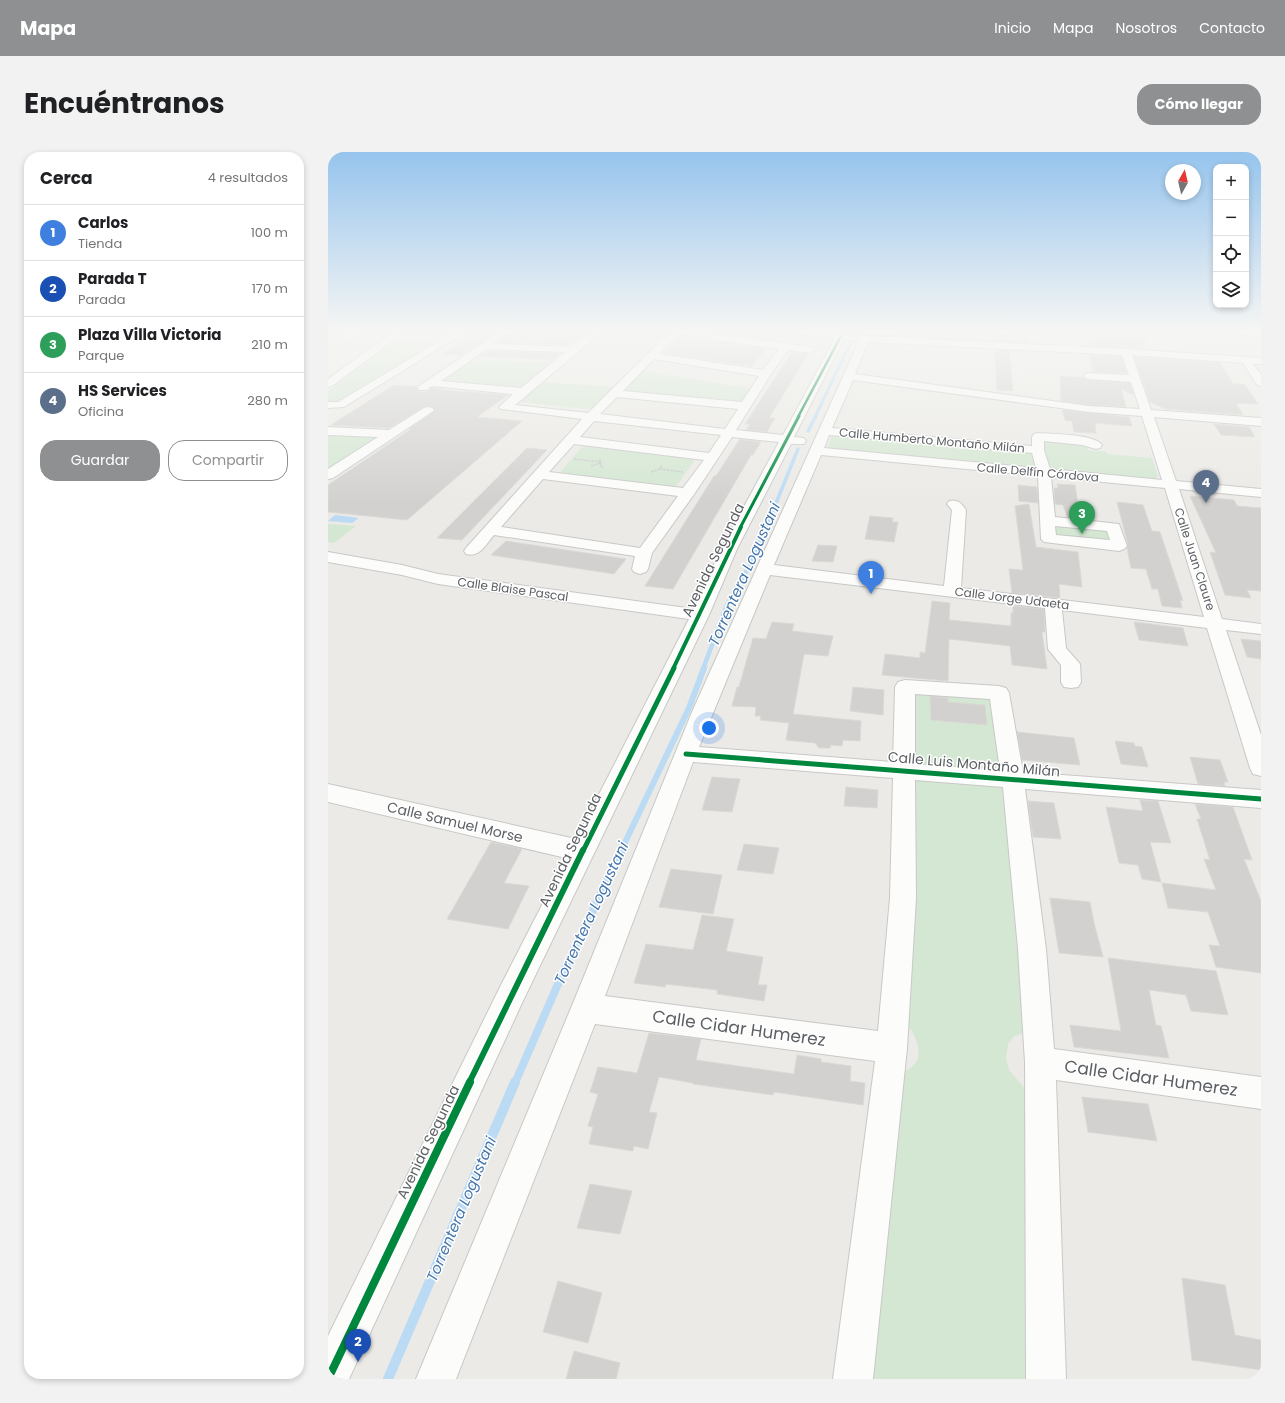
<!DOCTYPE html>
<html lang="es">
<meta charset="utf-8">
<style>
body{margin:0;font-family:Poppins,sans-serif;background:#f2f2f2;color:#202124}
.controls{position:absolute;right:12px;top:12px;display:grid;overflow:hidden;border-radius:8px;box-shadow:0 2px 6px #0003}
.controls button{width:36px;height:36px;display:grid;place-items:center;padding:0;border:0;border-bottom:1px solid #e0e0e0;background:#fff;color:#202124;font:20px sans-serif}
.compass{position:absolute;left:837px;top:12px;width:36px;height:36px;border-radius:50%;background:#fff;box-shadow:0 2px 6px #0003;rotate:8deg}
.you{position:absolute;left:381px;top:576px;width:14px;height:14px;margin:-10px;border:3px solid #fff;border-radius:50%;background:#1a73e8;box-shadow:0 0 0 6px #1a73e833}
.badge{display:grid;place-items:center;width:26px;height:26px;border-radius:50%;background:#8e9091;color:#fff;font-size:13px;font-weight:700}
.pin{position:absolute;translate:-50% -33px;filter:drop-shadow(0 1px 2px #0008)}
.pin::after{content:'';position:absolute;top:21px;width:14px;height:12px;background:inherit;clip-path:polygon(0 0,100% 0,50% 100%)}
.list{margin:0;padding:0;list-style:none}
h2{display:flex;justify-content:space-between;align-items:center;height:52px;margin:0;padding:0 16px;font-size:17px}
h2 small{font-size:13px;font-weight:400;color:#757577}
.list li{display:grid;grid-template-columns:26px 1fr auto;gap:12px;align-items:center;box-sizing:border-box;height:56px;padding:0 16px;border-top:1px solid #e0e0e0}
.list b{display:block;font-size:15px;white-space:nowrap}
.list p{margin:0;font-size:13px;white-space:nowrap;color:#757577}
.list em{font-size:13px;font-style:normal;color:#757577}
.actions{display:flex;gap:8px;padding:12px 16px}
.actions a{flex:1;padding:9px 0;border:1px solid #8e9091;border-radius:16px;text-align:center;font-size:14px;color:#8e9091}
.actions .main{background:#8e9091;color:#fff}
.icon{flex:none;width:22px;height:22px;fill:none;stroke:currentColor;stroke-width:2;stroke-linecap:round;stroke-linejoin:round}
.map{position:relative;flex:none;width:933px;height:1227px;overflow:hidden;border-radius:16px}
header{display:flex;align-items:center;gap:24px;box-sizing:border-box;height:56px;padding:0 20px;background:#8e9091;color:#fff}
header strong{font-size:19px}
nav{display:flex;gap:22px;margin-inline-start:auto;font-size:14px}
.intro{display:flex;align-items:center;justify-content:space-between;box-sizing:border-box;height:96px;padding:0 24px}
h1{margin:0;font-size:28px}
.button{padding:10px 18px;border-radius:16px;background:#8e9091;color:#fff;font-size:14px;font-weight:700}
main{display:flex;gap:24px;padding:0 24px}
aside{flex:1;background:#fff;border-radius:16px;box-shadow:0 2px 6px #0003}
.map>svg:first-child{display:block}
</style>
<header>
<strong>Mapa</strong>
<nav><a>Inicio</a><a>Mapa</a><a>Nosotros</a><a>Contacto</a></nav>
</header>
<div class="intro"><h1>Encuéntranos</h1><a class="button">Cómo llegar</a></div>
<main>
<aside>
<h2>Cerca<small>4 resultados</small></h2>
<ul class="list">
<li><span class="badge" style="background:#3f7fe0">1</span><div><b>Carlos</b><p>Tienda</p></div><em>100 m</em></li>
<li><span class="badge" style="background:#1a4fb4">2</span><div><b>Parada T</b><p>Parada</p></div><em>170 m</em></li>
<li><span class="badge" style="background:#2e9e5b">3</span><div><b>Plaza Villa Victoria</b><p>Parque</p></div><em>210 m</em></li>
<li><span class="badge" style="background:#5c6f8a">4</span><div><b>HS Services</b><p>Oficina</p></div><em>280 m</em></li>
</ul>
<div class="actions"><a class="main">Guardar</a><a>Compartir</a></div>
</aside>
<div class="map">
<svg width="933" height="1227" viewBox="0 0 933 1227">
<rect width="100%" height="100%" fill="#ebeae6"/>
<g fill="#d4e7d2">
<polygon points="275,178 333,178 342,181 335,188 267,185"/>
<polygon points="66,190 109,190 10,250 0,250 0,239"/>
<polygon points="142,207 227,211 194,236 190,237 111,230"/>
<polygon points="314,219 426,237 417,250 296,239"/>
<path d="M211,230L288,235C279,244 271,256 258,257L192,250L191,248Z"/>
<polygon points="0,280 49,283 51,285 0,318"/>
<polygon points="505,282 703,299 710,317 502,297 499,294"/>
<polygon points="714,289 758,292 760,298 779,300 779,302 824,306 830,325 825,327 723,317 719,315"/>
<polygon points="259,293 364,306 366,309 349,333 342,335 233,322 233,319 253,296"/>
<polygon points="0,372 28,374 6,391 0,390"/>
<polygon points="726,373 780,379 784,389 727,385"/>
<polygon points="584,541 660,547 664,549 672,610 671,614 661,619 593,613 585,609"/>
<path d="M590,628L666,633L676,638L703,879L686,884L680,892L678,907L681,918L704,945L711,1227H535L572,921C603,911 589,884 575,866L584,630Z"/>
</g>
<polygon fill="#bbdbf4" points="7,363 31,366 24,371 0,369"/>
<g fill="none" stroke-linecap="round" stroke-linejoin="round">
<polyline stroke="#bbdbf4" stroke-width="3" points="487,265 524,188 533,184 692,190 698,188 708,178"/>
<g stroke="#bbdbf4" stroke-width="3.5">
<polyline points="480,279 488,264"/>
<polyline points="438,376 470,297"/>
</g>
<polyline stroke="#bbdbf4" stroke-width="4.5" points="375,517 399,453 423,411 438,375"/>
<polyline stroke="#bbdbf4" stroke-width="6" points="293,699 361,556 376,516"/>
<polyline stroke="#bbdbf4" stroke-width="8" points="187,931 233,825 294,698"/>
<polyline stroke="#bbdbf4" stroke-width="10" points="60,1227 187,930"/>
</g>
<g fill="#d2d1cf" stroke="#dad9d5">
<polygon points="154,178 171,178 134,203 115,202"/>
<polygon points="186,178 261,178 242,193 170,191"/>
<polygon points="370,178 409,178 449,183 445,188"/>
<polygon points="768,178 825,178 813,197 759,194 758,190"/>
<polygon points="679,182 680,190 666,189 666,183"/>
<polygon points="352,184 438,197 424,214 336,201"/>
<polygon points="667,198 681,199 685,239 669,238"/>
<polygon points="159,199 233,201 225,208 151,204"/>
<polygon points="464,200 480,202 441,266 447,266 439,280 418,278 422,272 417,272"/>
<polygon points="761,203 793,204 799,221 765,220"/>
<polygon points="806,205 892,211 905,232 916,232 930,252 908,251 915,263 838,257 822,250"/>
<polygon points="732,224 756,226 760,228 802,231 806,243 793,237 798,255 761,253 733,249"/>
<polygon points="66,233 89,235 91,240 99,240 104,236 115,237 113,238 180,243 149,265 194,269 79,368 0,360 0,333 83,277 81,277 107,259 104,255 96,255 61,276 3,273"/>
<polygon points="734,258 801,265 804,274 767,271 768,281 746,280 744,269 737,268"/>
<polygon points="886,272 921,275 927,285 893,283"/>
<polygon points="412,287 433,290 425,303 423,303 345,437 317,434 386,324 388,324"/>
<polygon points="199,296 219,298 134,388 109,386"/>
<polygon points="729,332 747,333 752,366 739,365 735,353 727,352 726,336 730,336"/>
<polygon points="690,333 709,335 710,351 691,349"/>
<polygon points="862,344 906,348 909,354 933,356 933,439 919,438 923,446 897,443 882,400 888,401"/>
<polygon points="789,350 815,353 824,379 832,380 855,449 852,448 854,456 834,454 830,437 824,437 818,417 803,416 799,396 800,393"/>
<polygon points="701,352 708,395 750,400 754,435 731,432 732,446 684,441 681,417 695,418 687,354"/>
<polygon points="542,364 565,366 564,370 570,370 566,390 537,387"/>
<polygon points="178,389 298,407 286,422 163,403"/>
<polygon points="490,393 509,394 505,410 484,409"/>
<polygon points="604,449 622,451 621,468 683,474 683,461 685,461 685,454 716,457 717,480 714,480 719,517 684,513 682,494 621,487 620,529 554,523 557,502 592,506 592,500 597,501"/>
<polygon points="444,470 466,472 464,479 505,484 500,504 476,502 465,562 533,569 532,589 515,588 514,594 503,593 502,596 491,596 487,591 458,588 461,571 432,568 433,564 427,564 428,555 404,554 409,535 411,535 425,486 438,487"/>
<polygon points="806,470 855,476 860,494 811,488"/>
<polygon points="913,487 933,489 933,507 919,505"/>
<polygon points="525,535 556,538 555,563 522,559"/>
<polygon points="602,544 620,546 620,550 657,553 659,573 603,568"/>
<polygon points="689,580 746,586 752,613 694,608"/>
<polygon points="787,589 806,591 807,594 814,595 820,615 793,612"/>
<polygon points="862,605 892,608 900,630 896,630 897,634 870,632"/>
<polygon points="384,625 412,627 404,660 374,658"/>
<polygon points="518,635 550,638 549,656 516,654"/>
<polygon points="812,648 830,649 843,691 822,690 833,730 814,727 810,713 791,711 778,655 815,659"/>
<polygon points="700,649 726,651 733,687 705,685"/>
<polygon points="867,652 905,655 924,708 916,707 933,749 933,821 888,815 881,793 892,794 880,760 840,756 834,731 888,738 876,707 882,708 869,667 873,667"/>
<polygon points="163,690 194,697 176,731 201,734 180,777 119,767"/>
<polygon points="416,692 451,696 445,722 409,718"/>
<polygon points="343,717 394,723 385,762 331,755"/>
<polygon points="722,746 762,750 766,771 775,805 731,801"/>
<polygon points="374,763 406,767 398,799 435,805 430,833 439,833 436,849 389,842 389,838 338,832 337,835 306,831 318,792 365,798"/>
<polygon points="780,806 888,819 900,863 863,859 858,843 821,838 828,873 833,874 841,906 746,895 742,873 793,879"/>
<polygon points="321,881 373,887 368,908 466,922 469,903 493,907 493,910 523,914 522,929 537,931 535,953 446,940 445,943 365,932 365,931 331,925 321,960 329,961 320,997 306,994 305,999 261,992 265,975 260,974 270,942 262,940 270,915 309,921"/>
<polygon points="754,945 820,952 829,989 760,980"/>
<polygon points="262,1032 304,1039 292,1082 249,1076"/>
<polygon points="854,1126 897,1133 907,1183 933,1188 933,1218 864,1208"/>
<polygon points="230,1129 274,1141 260,1191 215,1180"/>
<polygon points="246,1199 292,1211 288,1227 238,1227"/>
</g>
<g fill="none" stroke-linecap="round" stroke-linejoin="round">
<g stroke="#c8c8c8" stroke-width="2">
<g id="minor">
<polygon points="24,178 35,178 19,189 13,189 11,187"/>
<polygon points="68,178 79,178 4,234 0,235 0,227"/>
<polygon points="130,178 141,178 16,255 0,256 0,250 10,250"/>
<path d="M174,178H185L166,192L244,195L264,178H275L250,200L187,253L260,261L341,181L336,178H360L455,191L459,190L463,192L485,196L487,198L482,201L460,198L443,222L408,278L455,283L507,186L463,181L458,178H485L537,184L798,197L933,206V212H925L933,223V234L929,233L915,211L804,203L823,258L933,266V274L826,265L848,329L933,337V345L851,337L894,467L933,472V482L898,478L933,583V624L925,622L922,616L879,476L734,458L738,496L752,512L753,530L750,535L743,536L736,535L733,530V513L720,497L717,456L442,423L371,595L565,610L567,535L570,530L577,528L671,534L678,536L681,541L695,620L933,638V656L697,637L718,797L726,897L933,925V957L728,928L738,1227H698L697,910L690,797L675,635L587,628L588,746L579,896L545,1227H505L547,909L267,872L128,1227H88L243,856L364,560L531,189L516,187L466,285L476,286L478,289L476,292H463L409,397L381,463L194,851L21,1227H0V1184L174,831L238,706L0,650V632L248,687L361,467L110,432L74,423L0,410V400L74,413L110,422L366,457L393,397L451,290L404,285L367,341L324,401L320,417L318,420L312,422L306,420L304,417L307,404L166,383C158,392 152,406 138,402L136,399L138,396L254,267L173,257L171,255L185,242L104,234L99,238H91L90,236L91,234ZM350,182L451,197L435,218L331,202ZM540,190L794,203L801,223L760,221L755,224L760,227L803,230L812,257L761,254L527,222ZM159,197L237,200L193,236L113,229ZM326,207L431,224L414,250L295,239ZM525,228L761,260L814,264L834,328L722,317L716,298V289L754,293L768,297L772,296L774,293C767,282 723,282 710,281L706,282L704,285V294L504,276ZM289,245L410,257L397,277L272,262ZM266,269L393,283L381,301L252,285ZM501,283L704,301L708,316L496,296ZM246,292L376,308L355,336L221,320ZM493,303L710,324L713,387L716,390L791,399L796,397L799,394L791,372L727,365L723,325L837,336L876,465L633,436L638,358C633,351 630,347 621,349L619,352L624,358L616,434L446,413ZM215,327L350,344L312,396L173,375ZM727,374L779,379L782,388L728,383ZM587,542L662,547L672,618L587,612ZM365,610L565,626L562,746L550,879L277,844Z"/>
<polygon points="100,255 104,256 106,258 104,260 5,326 0,327 0,317 50,285 0,283 0,275 61,278 96,256"/>
</g>
</g>
<g stroke="#d2cab5" stroke-width="2">
<polygon id="major" points="903,178 921,178 933,180 933,186 905,180"/>
</g>
<g stroke="#c8ccca" stroke-width="1.5" stroke-dasharray="2.5 1" stroke-linecap="butt">
<polyline points="246,307 273,310"/>
<polyline points="272,307 273,314 275,316"/>
<polyline points="263,314 273,311"/>
<polyline points="332,317 355,320"/>
<polyline points="323,320 330,318 334,314"/>
</g>
<use href="#minor" fill="#fcfcfb" fill-rule="evenodd"/>
<use href="#major" fill="#f2f0e8" fill-rule="evenodd"/>
<g stroke="#fff" stroke-width="3.5">
<polyline id="cycleway-far5" points="470,265 513,184"/>
</g>
<g stroke="#fff" stroke-width="4.5">
<polyline id="cycleway-far4" points="412,376 471,264"/>
</g>
<g stroke="#fff" stroke-width="6">
<polyline id="cycleway-far3" points="345,517 413,375"/>
</g>
<g stroke="#fff" stroke-width="8">
<g id="cycleway-far2">
<polyline points="358,602 933,647"/>
<polyline points="255,699 346,516"/>
</g>
</g>
<g stroke="#fff" stroke-width="9">
<polyline id="cycleway-far1" points="141,931 255,698"/>
</g>
<g stroke="#fff" stroke-width="10">
<polyline id="cycleway" points="0,1227 142,930"/>
</g>
<use href="#cycleway-far5" stroke="#00873e" stroke-width="2.5"/>
<use href="#cycleway-far4" stroke="#00873e" stroke-width="3"/>
<use href="#cycleway-far3" stroke="#00873e" stroke-width="4"/>
<use href="#cycleway-far2" stroke="#00873e" stroke-width="5"/>
<use href="#cycleway-far1" stroke="#00873e" stroke-width="6"/>
<use href="#cycleway" stroke="#00873e" stroke-width="8"/>
</g>
<linearGradient id="sky" x2="0" y2="1"><stop stop-color="#96c4ed"/><stop offset="0.51" stop-color="#f6f6f4"/><stop offset="1" stop-color="#f6f6f4" stop-opacity="0"/></linearGradient>
<rect width="933" height="350" fill="url(#sky)"/>
<g text-anchor="middle" dominant-baseline="central" stroke-width="3" stroke-linejoin="round" paint-order="stroke">
<g font-size="12" fill="#5c5f63" stroke="#fff">
<text transform="translate(604 288) rotate(5)">Calle Humberto Montaño Milán</text>
<text transform="translate(710 320) rotate(5)">Calle Delfín Córdova</text>
<text transform="translate(867 407) rotate(72)">Calle Juan Claure</text>
<text transform="translate(185 437) rotate(8)">Calle Blaise Pascal</text>
<text transform="translate(684 446) rotate(7)">Calle Jorge Udaeta</text>
</g>
<g font-size="14" fill="#5c5f63" stroke="#fff">
<text transform="translate(385 408) rotate(-64)">Avenida Segunda</text>
<text transform="translate(646 612) rotate(5)">Calle Luis Montaño Milán</text>
<text transform="translate(127 670) rotate(13)">Calle Samuel Morse</text>
<text transform="translate(242 698) rotate(-64)">Avenida Segunda</text>
<text transform="translate(100 990) rotate(-64)">Avenida Segunda</text>
</g>
<g font-size="15" font-style="italic" fill="#4576ab" stroke="#fff">
<text transform="translate(416 422) rotate(-66)">Torrentera Logustani</text>
<text transform="translate(263 761) rotate(-65)">Torrentera Logustani</text>
<text transform="translate(133 1057) rotate(-67)">Torrentera Logustani</text>
</g>
<g font-size="17" fill="#5c5f63" stroke="#fff">
<text transform="translate(411 876) rotate(8)">Calle Cidar Humerez</text>
<text transform="translate(823 926) rotate(8)">Calle Cidar Humerez</text>
</g>
</g>
</svg>
<div class="controls">
<button>+</button>
<button>−</button>
<button><svg class="icon" aria-label="locate" viewBox="0 0 24 24"><circle cx="12" cy="12" r="6"/><path d="M12 2v4M12 18v4M2 12h4M18 12h4"/></svg></button>
<button><svg class="icon" aria-label="layers" viewBox="0 0 24 24"><path d="M12 4l9 5-9 5-9-5zM3 14l9 5 9-5"/></svg></button>
</div>
<svg class="compass" viewBox="-18 -18 36 36"><path d="M0-13l5 13h-10z" fill="#e53935"/><path d="M0 13l5-13h-10z" fill="#757577"/></svg>
<div class="you"></div>
<div class="pin badge" style="left:543px;top:442px;background:#3f7fe0">1</div>
<div class="pin badge" style="left:30px;top:1210px;background:#1a4fb4">2</div>
<div class="pin badge" style="left:754px;top:382px;background:#2e9e5b">3</div>
<div class="pin badge" style="left:878px;top:351px;background:#5c6f8a">4</div>
</div>
</main>
